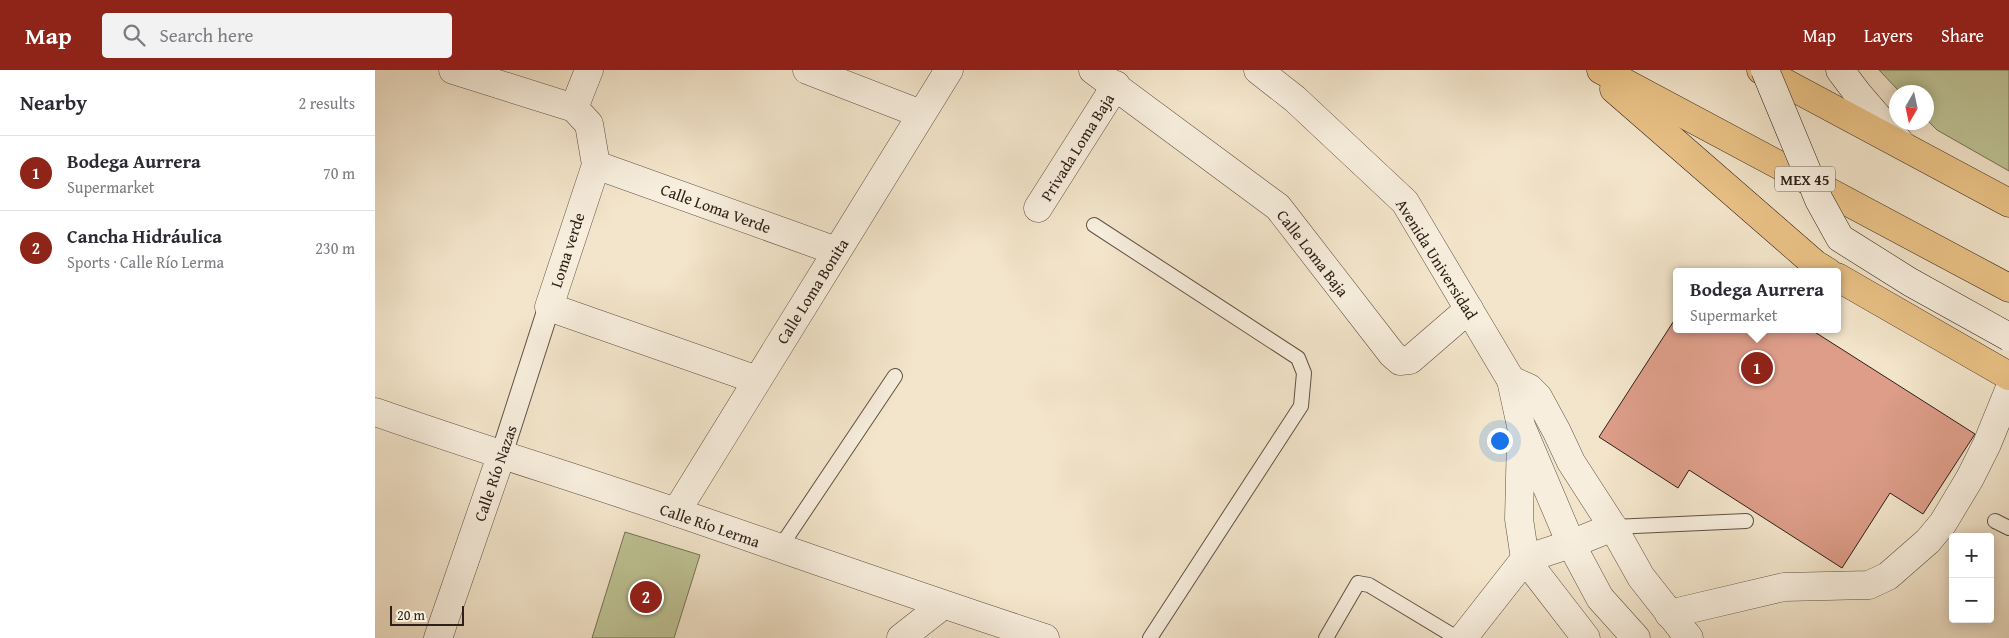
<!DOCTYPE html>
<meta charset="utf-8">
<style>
body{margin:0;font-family:"Gentium Book Plus",serif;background:#f2f2f3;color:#2b2b33}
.controls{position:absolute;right:15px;bottom:15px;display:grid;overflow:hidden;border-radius:5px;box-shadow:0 2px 12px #0003}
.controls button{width:45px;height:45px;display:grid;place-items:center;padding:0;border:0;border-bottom:1px solid #e1e1e2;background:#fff;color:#2b2b33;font:25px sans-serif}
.compass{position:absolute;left:1514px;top:15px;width:45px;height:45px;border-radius:50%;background:#fff;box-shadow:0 2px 12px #0003;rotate:189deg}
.scale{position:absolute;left:15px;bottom:12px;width:74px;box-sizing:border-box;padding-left:5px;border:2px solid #2e2018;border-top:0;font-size:14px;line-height:18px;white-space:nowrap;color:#2e2018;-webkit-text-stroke:4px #f7eedd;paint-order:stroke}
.you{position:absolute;left:1124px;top:370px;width:18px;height:18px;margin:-12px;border:4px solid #fff;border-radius:50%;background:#1a73e8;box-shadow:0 0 0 8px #1a73e833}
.badge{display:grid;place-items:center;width:32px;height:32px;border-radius:50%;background:#8f2418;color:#fff;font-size:16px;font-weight:700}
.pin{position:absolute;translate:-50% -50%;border:2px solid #fff;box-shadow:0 1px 5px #0006}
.popup{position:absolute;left:1298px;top:198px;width:168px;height:65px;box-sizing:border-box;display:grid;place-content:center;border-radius:5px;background:#fff;filter:drop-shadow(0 1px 4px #0005);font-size:16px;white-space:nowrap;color:#7c7c81}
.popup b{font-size:19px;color:#2b2b33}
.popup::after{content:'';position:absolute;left:50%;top:100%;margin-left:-10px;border:10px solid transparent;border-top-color:#fff}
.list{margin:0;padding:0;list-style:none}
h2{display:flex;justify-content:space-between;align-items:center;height:65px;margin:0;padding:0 20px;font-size:21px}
h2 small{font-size:16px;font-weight:400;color:#7c7c81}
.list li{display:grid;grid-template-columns:32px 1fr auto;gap:15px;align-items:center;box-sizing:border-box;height:75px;padding:0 20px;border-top:1px solid #e1e1e2}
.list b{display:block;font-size:19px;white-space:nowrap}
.list p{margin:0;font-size:16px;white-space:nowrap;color:#7c7c81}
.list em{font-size:16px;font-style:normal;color:#7c7c81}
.icon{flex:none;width:28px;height:28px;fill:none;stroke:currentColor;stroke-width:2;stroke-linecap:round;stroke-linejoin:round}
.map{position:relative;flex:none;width:1634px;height:568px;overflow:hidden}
header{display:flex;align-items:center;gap:30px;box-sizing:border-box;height:70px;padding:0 25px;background:#8f2418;color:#fff}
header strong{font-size:24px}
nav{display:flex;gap:28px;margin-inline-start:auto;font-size:18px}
.search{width:350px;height:45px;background:#f2f2f3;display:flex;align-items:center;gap:12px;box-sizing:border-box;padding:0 18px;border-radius:5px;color:#7c7c81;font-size:19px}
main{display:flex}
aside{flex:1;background:#fff}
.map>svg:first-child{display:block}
</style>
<header>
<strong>Map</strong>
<div class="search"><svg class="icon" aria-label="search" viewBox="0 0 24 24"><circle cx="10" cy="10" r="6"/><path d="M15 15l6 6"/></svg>Search here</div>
<nav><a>Map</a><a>Layers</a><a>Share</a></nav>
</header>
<main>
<aside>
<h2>Nearby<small>2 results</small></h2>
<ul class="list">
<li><span class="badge">1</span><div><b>Bodega Aurrera</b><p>Supermarket</p></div><em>70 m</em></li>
<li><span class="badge">2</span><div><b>Cancha Hidráulica</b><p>Sports · Calle Río Lerma</p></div><em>230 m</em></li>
</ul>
</aside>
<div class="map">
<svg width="1634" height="568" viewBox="0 0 1634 568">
<rect width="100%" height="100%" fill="#f3e5cb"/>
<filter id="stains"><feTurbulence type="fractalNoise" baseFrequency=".004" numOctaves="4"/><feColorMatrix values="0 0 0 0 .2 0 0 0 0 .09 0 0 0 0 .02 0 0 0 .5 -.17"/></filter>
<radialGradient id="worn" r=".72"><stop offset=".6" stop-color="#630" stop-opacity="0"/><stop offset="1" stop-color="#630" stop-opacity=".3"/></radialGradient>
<g fill="#bec395" stroke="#767256">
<polygon points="1504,0 1634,0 1634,101 1562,60 1552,50 1552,22 1525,22"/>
<polygon points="250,462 325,485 299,568 217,568"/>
</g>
<polygon fill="#dd9d89" stroke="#2e2018" points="1302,246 1302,259 1435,259 1600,364 1548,444 1515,423 1467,498 1314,400 1303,418 1224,367"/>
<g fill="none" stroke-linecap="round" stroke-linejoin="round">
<g stroke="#5f5145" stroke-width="16">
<g id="service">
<polyline points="719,155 923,288 929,303 926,336 775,568"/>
<polyline points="1620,451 1634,458"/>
<polyline points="1238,457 1371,451"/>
<polyline points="404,479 520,306"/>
<polyline points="951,568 983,513 994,515 1082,568"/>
</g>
</g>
<g stroke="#5f5145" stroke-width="23">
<polyline id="pedestrian" points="126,386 174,237"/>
</g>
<g stroke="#5f5145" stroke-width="29">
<g id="minor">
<polyline points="78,0 199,38 214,54 221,95 174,237 382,310"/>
<polyline points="432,0 546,44"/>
<polyline points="718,0 903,137 1017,284 1025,291 1035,290 1094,239"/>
<polyline points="199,38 214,0"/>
<polyline points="221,95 461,181"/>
<polyline points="663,138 741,15"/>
<path d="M0,342C100,377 201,408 301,442C424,484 547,528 670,568"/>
<polyline points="301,442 574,0"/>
<polyline points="1150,489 1211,568"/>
<polyline points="1294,544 1409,517 1494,515 1513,506 1553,471 1568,453 1595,408 1612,374 1634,320"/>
<polyline points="63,568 126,386"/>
<polyline points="526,568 568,535"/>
<polyline points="1088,568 1150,489 1196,474 1238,457"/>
</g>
</g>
<g stroke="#5f5145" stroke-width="29">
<g id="tertiary">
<polyline points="883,0 920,29 1030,132 1136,310 1146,356 1196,474 1225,528 1261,568"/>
<polyline points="1136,310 1154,318 1163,327 1182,362 1196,392 1238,457 1266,507 1314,568"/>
<polyline points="1146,367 1144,449 1150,489"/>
</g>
</g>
<g stroke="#2e2018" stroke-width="29">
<polyline id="secondary" points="1465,0 1483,24 1527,75"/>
</g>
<g stroke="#2e2018" stroke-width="29">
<g id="primary">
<polyline points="1226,0 1634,218"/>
<polyline points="1386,0 1634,133"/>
<polyline points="1239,19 1440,194 1453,202"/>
<polyline points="1462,207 1634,306"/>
</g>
</g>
<use href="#service" stroke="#f7eedd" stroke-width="14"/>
<use href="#pedestrian" stroke="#f7eedd" stroke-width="21"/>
<use href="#minor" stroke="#f7eedd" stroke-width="28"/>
<use href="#tertiary" stroke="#f7eedd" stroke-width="28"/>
<use href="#secondary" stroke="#f7eedd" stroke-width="28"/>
<use href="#primary" stroke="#eac286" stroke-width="28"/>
<g stroke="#2e2018" stroke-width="29" stroke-linecap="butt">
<polyline id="secondary-bridge" points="1390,0 1444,130 1465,168 1535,212 1634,267"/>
</g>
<use href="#secondary-bridge" stroke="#f7eedd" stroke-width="28"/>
</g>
<g text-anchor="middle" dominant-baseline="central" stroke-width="4" stroke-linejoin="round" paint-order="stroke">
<rect fill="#f7eedd" stroke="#6a5e53" stroke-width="1" x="1400" y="96.5" width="60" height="25" rx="4"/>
<g font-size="15" font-weight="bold" fill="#2e2018">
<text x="1430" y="109">MEX 45</text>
</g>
<g font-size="16" fill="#2e2018" stroke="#f7eedd">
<text transform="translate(702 77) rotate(-58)">Privada Loma Baja</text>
<text transform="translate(341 138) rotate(20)">Calle Loma Verde</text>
<text transform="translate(192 180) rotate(-72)">Loma verde</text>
<text transform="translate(938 183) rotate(52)">Calle Loma Baja</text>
<text transform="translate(1062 189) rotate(58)">Avenida Universidad</text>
<text transform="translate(437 221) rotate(-58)">Calle Loma Bonita</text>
<text transform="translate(120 403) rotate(-71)">Calle Río Nazas</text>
<text transform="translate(335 455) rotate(19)">Calle Río Lerma</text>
</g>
</g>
<rect width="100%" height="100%" filter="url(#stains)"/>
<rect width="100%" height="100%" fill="url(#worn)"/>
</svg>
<div class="controls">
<button>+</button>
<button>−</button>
</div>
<svg class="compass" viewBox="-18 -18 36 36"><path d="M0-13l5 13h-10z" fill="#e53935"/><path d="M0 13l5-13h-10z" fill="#7c7c81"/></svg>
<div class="scale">20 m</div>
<div class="you"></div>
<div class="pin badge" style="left:1382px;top:298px">1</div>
<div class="popup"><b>Bodega Aurrera</b>Supermarket</div>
<div class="pin badge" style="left:271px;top:527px">2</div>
</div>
</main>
